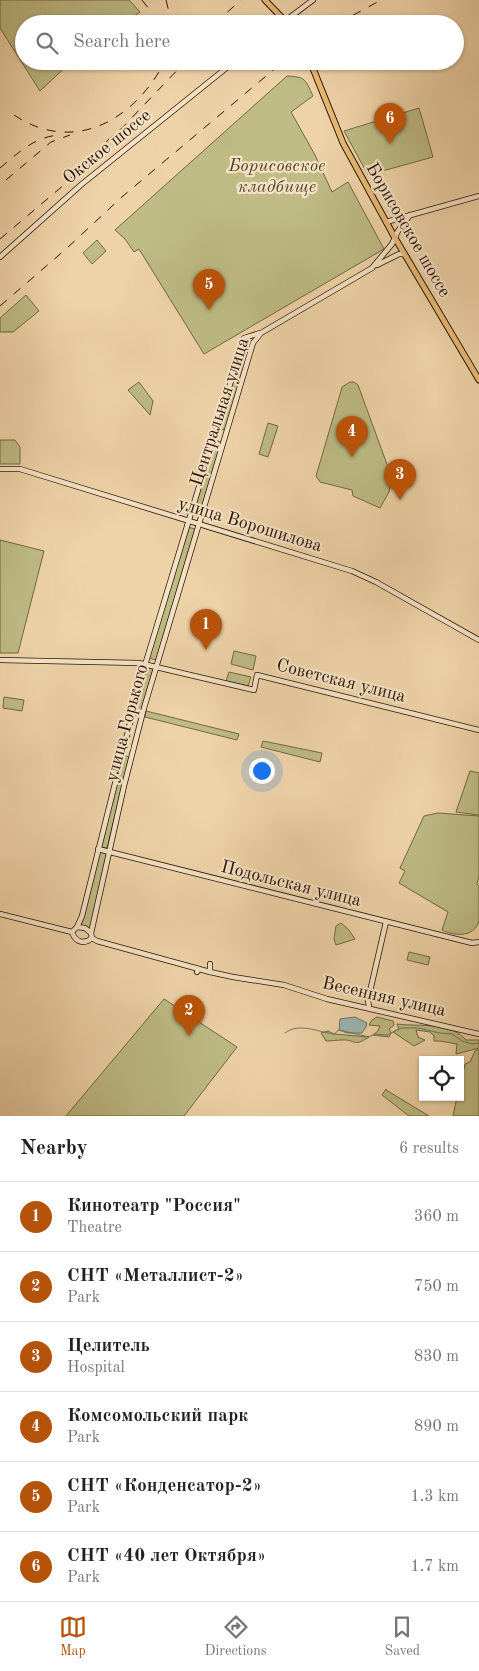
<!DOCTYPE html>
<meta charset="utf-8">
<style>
body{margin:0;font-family:"Old Standard TT",serif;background:#f6f6f6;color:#222}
.controls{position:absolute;right:15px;bottom:15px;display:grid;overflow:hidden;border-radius:0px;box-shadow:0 1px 4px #0004}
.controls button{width:45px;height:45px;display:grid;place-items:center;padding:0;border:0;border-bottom:1px solid #e0e0e0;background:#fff;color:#222;font:25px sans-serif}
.you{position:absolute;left:261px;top:770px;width:18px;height:18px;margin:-12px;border:4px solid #fff;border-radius:50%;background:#1a73e8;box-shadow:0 0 0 8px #1a73e833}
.badge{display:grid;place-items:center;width:32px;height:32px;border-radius:50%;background:#b45309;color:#fff;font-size:16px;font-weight:700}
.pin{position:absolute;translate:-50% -41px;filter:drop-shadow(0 1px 2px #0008)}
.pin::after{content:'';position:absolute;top:26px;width:18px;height:15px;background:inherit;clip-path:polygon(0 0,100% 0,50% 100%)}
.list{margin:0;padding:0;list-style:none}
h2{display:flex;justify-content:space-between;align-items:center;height:65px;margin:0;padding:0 20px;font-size:21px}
h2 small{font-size:16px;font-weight:400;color:#767676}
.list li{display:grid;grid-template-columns:32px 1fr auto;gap:15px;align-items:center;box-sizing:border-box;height:70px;padding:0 20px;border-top:1px solid #e0e0e0}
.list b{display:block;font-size:19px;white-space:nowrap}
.list p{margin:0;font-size:16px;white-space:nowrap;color:#767676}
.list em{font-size:16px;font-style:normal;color:#767676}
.icon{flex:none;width:28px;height:28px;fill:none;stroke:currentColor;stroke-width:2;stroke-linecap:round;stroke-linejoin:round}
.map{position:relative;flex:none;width:479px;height:1116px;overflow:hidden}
.search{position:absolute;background:#fff;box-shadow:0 1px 4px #0004;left:15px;right:15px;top:15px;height:55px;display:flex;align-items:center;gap:12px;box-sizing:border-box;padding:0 18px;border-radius:28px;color:#767676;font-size:19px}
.sheet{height:485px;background:#fff}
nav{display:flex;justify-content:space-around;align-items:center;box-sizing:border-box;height:70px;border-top:1px solid #e0e0e0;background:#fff;font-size:14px;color:#767676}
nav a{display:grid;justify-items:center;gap:2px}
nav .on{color:#b45309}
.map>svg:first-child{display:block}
</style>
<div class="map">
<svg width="479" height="1116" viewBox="0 0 479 1116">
<rect width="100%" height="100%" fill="#efd3a8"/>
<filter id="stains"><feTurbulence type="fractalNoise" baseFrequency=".004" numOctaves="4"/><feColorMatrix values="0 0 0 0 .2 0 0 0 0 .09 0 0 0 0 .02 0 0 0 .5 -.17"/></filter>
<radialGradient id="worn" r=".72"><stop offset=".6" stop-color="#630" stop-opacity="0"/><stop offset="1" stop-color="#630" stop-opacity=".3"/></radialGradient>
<g fill="#bebb84" stroke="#726742">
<polygon points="0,0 129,0 140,12 122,24 24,24 24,61 72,61 40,91 0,28"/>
<path d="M287,76C306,77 305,79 313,96L291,112L315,155L332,192L348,182L384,249L204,354L139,249L134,252L125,239L115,230Z"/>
<polygon points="419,108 433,157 368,175 344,131"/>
<polygon points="97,240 106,251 92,264 83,253"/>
<polygon points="26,295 39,311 13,332 0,332 0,318"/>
<polygon points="246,340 252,342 226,429 221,430 219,426"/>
<polygon points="139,382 153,401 150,415 128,390"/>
<polygon points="350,382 354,382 358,385 392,478 389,492 380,508 353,496 352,490 320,482 316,476 341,391 342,387"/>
<polygon points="268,423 278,426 268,457 259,454"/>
<polygon points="0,440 15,440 20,447 20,464 0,464"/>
<polygon points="215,440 221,442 221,444 199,516 192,514"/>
<polygon points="188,527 195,529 156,660 148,658"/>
<polygon points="0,540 44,551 18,653 0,653"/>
<polygon points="234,651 256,656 253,670 231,664"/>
<polygon points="145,667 153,669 139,717 133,715"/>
<polygon points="229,672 251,677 248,686 226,681"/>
<polygon points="4,697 24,700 22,711 3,708"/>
<polygon points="146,711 239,734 237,740 145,717"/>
<polygon points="263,741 322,753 320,762 261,747"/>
<polygon points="123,755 129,757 107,848 101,847"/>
<polygon points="470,771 479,773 479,815 456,812"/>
<path d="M438,813L479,816V876L477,884L479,886C479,895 479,913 479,921C474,938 454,936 442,930L448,912L399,883L405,871L400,868L424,816Z"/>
<polygon points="100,851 107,852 90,931 77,929 83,920"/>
<polygon points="341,923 349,930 355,939 336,945 334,939 336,926"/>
<polygon points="409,952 430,957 428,965 407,960"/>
<polygon points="164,999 237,1047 184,1116 66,1116"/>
<polygon points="377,1017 393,1021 394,1025 389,1029 391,1033 389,1037 373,1035 378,1031 380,1026 369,1025 372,1020"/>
<path d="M397,1024C420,1027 449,1021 466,1040H479V1048L456,1054L457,1044L440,1041H434V1036L430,1032L416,1030L418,1037L425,1040L414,1046L393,1032L399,1029Z"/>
<path d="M328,1031L334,1034L369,1037C352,1048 356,1039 342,1040C337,1040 332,1041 326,1041L321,1033Z"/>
<polygon points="479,1049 479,1116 453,1116 457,1097 460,1097 460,1085 465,1064 470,1062 475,1051"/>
<polygon points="386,1089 386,1090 429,1116 409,1116 382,1095"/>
</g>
<polygon fill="#9db6b2" stroke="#6e756b" points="355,1017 367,1023 366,1027 362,1033 347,1033 339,1030 340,1019"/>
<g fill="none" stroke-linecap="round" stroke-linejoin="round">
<path stroke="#6e756b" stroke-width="1" d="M285,1033C299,1022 318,1032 334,1034L339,1030L369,1037L375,1034L387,1035L401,1028H419L439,1033L452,1034L462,1041L472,1044L479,1043"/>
<g stroke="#271300" stroke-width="6">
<g id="secondary">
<polyline points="281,24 313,0"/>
<polyline points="386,222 479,196"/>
<polyline points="0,257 82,184 235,61"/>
<polyline points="377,265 399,254 404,254"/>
<polyline points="0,469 20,469 352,571 376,582 479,640"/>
<polyline points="0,660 139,663 254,690 257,675 479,730"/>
<polyline points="98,849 472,943 479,942"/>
<polyline points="0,914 72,932"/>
<polyline points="77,927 82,916 142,675 244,338 260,333"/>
<polyline points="91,933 124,786 144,708 253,343 261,333 372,268 392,244 398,231 410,215"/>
<path d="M92,938C84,945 75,942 72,932L77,927L85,928L91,933L92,938L97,941L199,969"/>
<polyline points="197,972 199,969 210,972 210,964"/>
<polyline points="210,972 233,977 284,985 327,999 479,1034"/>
<polyline points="369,1008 368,1000 386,922"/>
</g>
</g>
<g stroke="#271300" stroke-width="7">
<g id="primary">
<polyline points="265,0 288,24"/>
<polyline points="310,61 343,143 395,238 479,380"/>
</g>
</g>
<use href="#secondary" stroke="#f5e2c6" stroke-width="4.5"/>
<use href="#primary" stroke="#e8ba74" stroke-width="5"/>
<g stroke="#271300" stroke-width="1" stroke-dasharray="9 9" stroke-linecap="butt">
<polyline points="142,0 151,12 155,24"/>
<polyline points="166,0 172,24"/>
<polyline points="204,24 214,13"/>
<polyline points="214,24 241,0"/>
<polyline points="337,24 381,0"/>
<path d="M14,115C74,155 135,120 165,61"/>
<path d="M0,168C18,153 34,137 59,135"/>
<polyline points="6,180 51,142 70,135"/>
<polyline points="0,239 65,184 108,140 122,128 186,61"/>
<polyline points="0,306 66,249 123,196 284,61"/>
</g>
</g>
<g text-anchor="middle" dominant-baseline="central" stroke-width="4.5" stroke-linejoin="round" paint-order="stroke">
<g font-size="18" fill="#271300" stroke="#f5e2c6">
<text transform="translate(107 147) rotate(-39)">Окское шоссе</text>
<text transform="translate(408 230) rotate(60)">Борисовское шоссе</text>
<text transform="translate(220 412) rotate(-72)">Центральная улица</text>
<text transform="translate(250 525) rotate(17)">улица Ворошилова</text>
<text transform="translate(341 681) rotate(14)">Советская улица</text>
<text transform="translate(127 723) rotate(-75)">улица Горького</text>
<text transform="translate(291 884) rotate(14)">Подольская улица</text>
<text transform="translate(384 997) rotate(13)">Весенняя улица</text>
</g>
<g font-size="18" font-style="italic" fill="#544528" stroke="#f5e2c6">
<text x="277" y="166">Борисовское<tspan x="277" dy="21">кладбище</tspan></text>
</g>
</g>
<rect width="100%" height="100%" filter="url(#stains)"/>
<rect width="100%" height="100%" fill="url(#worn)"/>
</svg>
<div class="controls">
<button><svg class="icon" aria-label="locate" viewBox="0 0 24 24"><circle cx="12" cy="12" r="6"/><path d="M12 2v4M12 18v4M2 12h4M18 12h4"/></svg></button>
</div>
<div class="you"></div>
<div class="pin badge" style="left:206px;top:650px">1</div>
<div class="pin badge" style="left:189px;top:1036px">2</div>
<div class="pin badge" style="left:400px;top:500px">3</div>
<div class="pin badge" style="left:352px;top:457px">4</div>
<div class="pin badge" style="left:209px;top:310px">5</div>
<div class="pin badge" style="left:390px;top:144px">6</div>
<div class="search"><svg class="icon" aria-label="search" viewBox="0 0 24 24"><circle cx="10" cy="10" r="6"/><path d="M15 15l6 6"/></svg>Search here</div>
</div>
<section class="sheet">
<h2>Nearby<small>6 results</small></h2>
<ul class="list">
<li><span class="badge">1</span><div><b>Кинотеатр &quot;Россия&quot;</b><p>Theatre</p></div><em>360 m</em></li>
<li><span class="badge">2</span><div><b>СНТ «Металлист-2»</b><p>Park</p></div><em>750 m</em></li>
<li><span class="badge">3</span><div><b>Целитель</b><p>Hospital</p></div><em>830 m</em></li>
<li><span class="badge">4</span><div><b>Комсомольский парк</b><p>Park</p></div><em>890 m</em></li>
<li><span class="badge">5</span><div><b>СНТ «Конденсатор-2»</b><p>Park</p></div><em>1.3 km</em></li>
<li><span class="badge">6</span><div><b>СНТ «40 лет Октября»</b><p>Park</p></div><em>1.7 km</em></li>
</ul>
</section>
<nav>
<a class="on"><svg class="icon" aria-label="map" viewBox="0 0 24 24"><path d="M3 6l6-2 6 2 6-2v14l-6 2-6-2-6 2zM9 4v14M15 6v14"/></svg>Map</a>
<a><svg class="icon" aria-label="directions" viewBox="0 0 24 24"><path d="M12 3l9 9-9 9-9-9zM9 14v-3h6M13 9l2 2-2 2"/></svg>Directions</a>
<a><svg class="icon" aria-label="saved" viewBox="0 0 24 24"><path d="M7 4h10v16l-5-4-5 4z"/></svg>Saved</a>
</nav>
